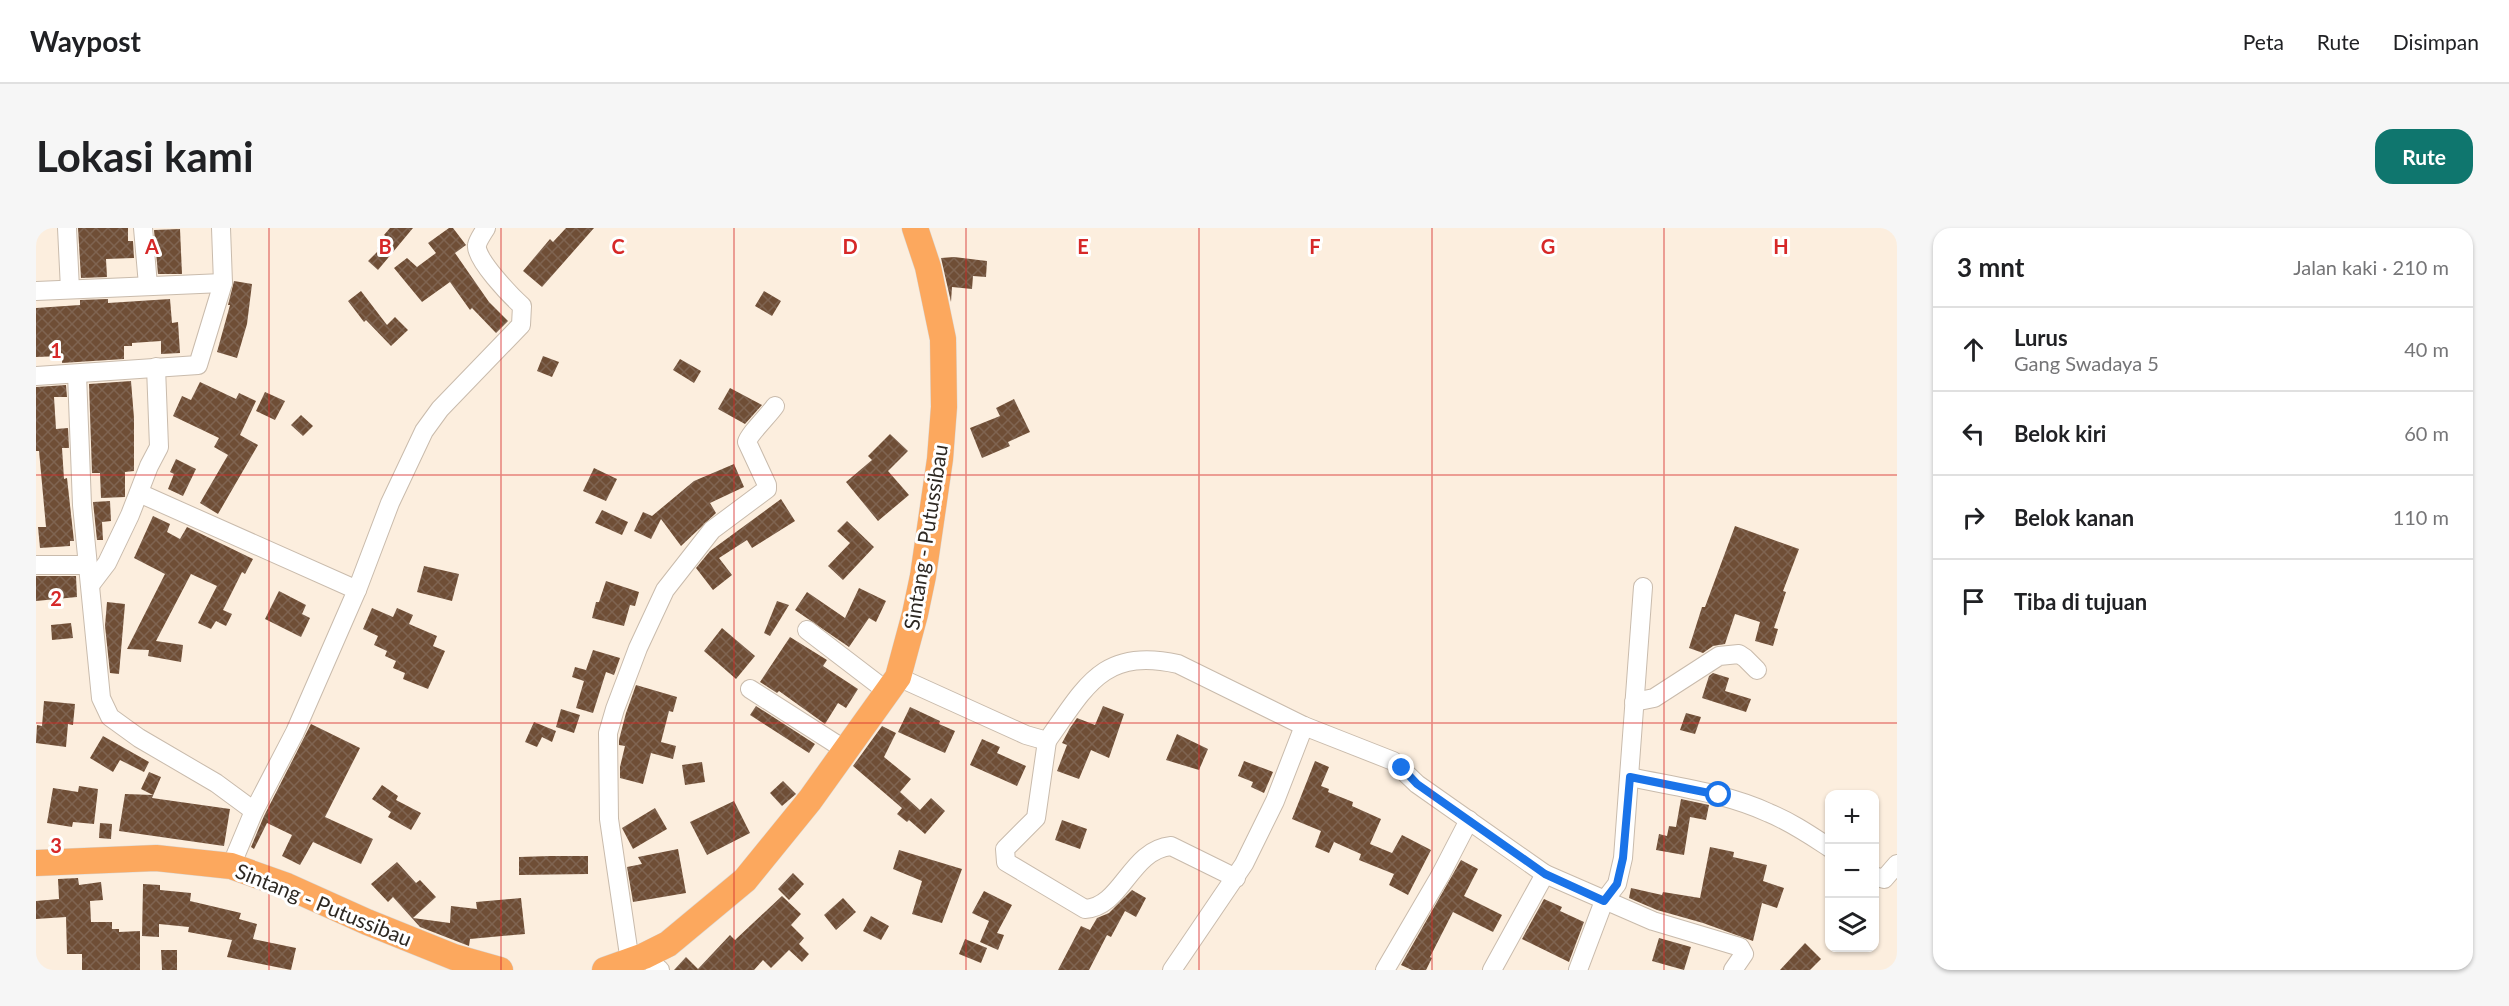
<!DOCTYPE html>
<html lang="id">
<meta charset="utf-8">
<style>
body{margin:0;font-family:Lato,sans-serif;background:#f6f6f6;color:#202124}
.controls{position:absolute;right:18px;bottom:18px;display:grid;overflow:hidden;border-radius:12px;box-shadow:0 2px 4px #0004}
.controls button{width:54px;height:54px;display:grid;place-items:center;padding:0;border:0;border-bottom:2px solid #e0e0e0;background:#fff;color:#202124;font:30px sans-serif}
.stop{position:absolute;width:18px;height:18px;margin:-14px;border:4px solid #1a73e8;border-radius:50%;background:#fff}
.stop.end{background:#1a73e8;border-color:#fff;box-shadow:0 2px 6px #0008}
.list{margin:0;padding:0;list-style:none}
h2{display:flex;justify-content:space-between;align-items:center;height:78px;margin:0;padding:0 24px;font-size:26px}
h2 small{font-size:20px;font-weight:400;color:#757577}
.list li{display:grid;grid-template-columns:39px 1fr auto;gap:18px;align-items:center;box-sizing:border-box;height:84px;padding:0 24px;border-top:2px solid #e0e0e0}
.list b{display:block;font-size:22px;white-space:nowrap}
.list p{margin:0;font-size:20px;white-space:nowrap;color:#757577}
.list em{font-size:20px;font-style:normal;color:#757577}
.icon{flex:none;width:33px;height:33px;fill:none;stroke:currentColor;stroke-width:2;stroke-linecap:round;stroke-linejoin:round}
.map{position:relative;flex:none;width:1861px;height:742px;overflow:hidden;border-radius:18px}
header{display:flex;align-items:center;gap:36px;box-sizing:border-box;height:84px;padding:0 30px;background:#fff;border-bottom:2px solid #e0e0e0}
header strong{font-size:28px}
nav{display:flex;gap:33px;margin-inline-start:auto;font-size:21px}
.intro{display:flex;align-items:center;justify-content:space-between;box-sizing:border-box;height:144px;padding:0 36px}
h1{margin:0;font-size:42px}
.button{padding:15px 27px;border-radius:18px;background:#0f766e;color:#fff;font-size:21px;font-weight:700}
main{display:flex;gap:36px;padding:0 36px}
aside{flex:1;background:#fff;border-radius:18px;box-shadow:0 2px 4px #0004}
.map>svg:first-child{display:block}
</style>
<header>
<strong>Waypost</strong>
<nav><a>Peta</a><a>Rute</a><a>Disimpan</a></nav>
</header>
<div class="intro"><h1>Lokasi kami</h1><a class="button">Rute</a></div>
<main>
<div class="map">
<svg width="1861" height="742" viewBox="0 0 1861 742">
<defs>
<pattern id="building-cross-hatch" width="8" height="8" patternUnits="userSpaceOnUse" patternTransform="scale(1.5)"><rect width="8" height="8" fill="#6f4e36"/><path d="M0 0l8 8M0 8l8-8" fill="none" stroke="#7f6451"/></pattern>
</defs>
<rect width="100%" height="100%" fill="#fceede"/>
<g fill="url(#building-cross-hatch)">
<polygon points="42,0 92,0 92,13 97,13 98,30 70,31 71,49 45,50"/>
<polygon points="354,0 377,0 342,42 332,33 343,22 341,20 351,9 348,7"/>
<polygon points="413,0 417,0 430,17 419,25 453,74 472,93 460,105 436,80 434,82 414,54 386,74 358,40 371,30 381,39 400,25 392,15"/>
<polygon points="530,0 558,0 506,59 487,43 514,11 517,14"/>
<polygon points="144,1 146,46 122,46 118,2"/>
<polygon points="918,29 951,33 950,49 937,48 936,61 916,59 915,74 905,30"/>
<polygon points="198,53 216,56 211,96 201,130 181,124 194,77 192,77"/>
<polygon points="325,63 351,97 359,89 372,102 355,118 330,92 328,94 312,73"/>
<polygon points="728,63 745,73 736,88 719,78"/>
<polygon points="72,71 72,75 134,71 136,95 142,94 144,125 125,126 125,113 96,115 96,118 88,118 88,131 26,135 26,128 0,129 0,80 44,77 44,72"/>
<polygon points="507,128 523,134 516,149 501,143"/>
<polygon points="644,131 665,143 658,155 637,142"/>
<polygon points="95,153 98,190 98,243 89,244 89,269 65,270 64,245 56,245 53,156"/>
<polygon points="164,154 200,171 203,165 220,173 204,207 222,217 182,286 164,275 192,227 178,219 183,210 137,188 146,168 155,172"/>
<polygon points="30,157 31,169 18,169 20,201 32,200 33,220 26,220 28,251 31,250 38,313 34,313 34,318 4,320 2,299 10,299 3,223 0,223 0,159"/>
<polygon points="694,160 726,177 709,196 682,181"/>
<polygon points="229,164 249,173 239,192 220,183"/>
<polygon points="978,171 994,204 972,214 974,218 946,230 934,200 964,188 960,180"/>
<polygon points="265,187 277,198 267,208 255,197"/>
<polygon points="854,206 872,223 852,243 873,267 842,293 810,254 836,232 832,228"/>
<polygon points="140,231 160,241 147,268 132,261 138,246 134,244"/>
<polygon points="698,236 708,259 674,275 680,285 645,318 625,291 615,311 598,303 607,284 616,288 658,253"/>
<polygon points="558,240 581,251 570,273 547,263"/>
<polygon points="745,271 759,293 716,320 711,312 683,330 696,347 677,362 660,340 674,323"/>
<polygon points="74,273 75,293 66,294 67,312 61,312 57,274"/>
<polygon points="566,282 592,294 586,307 559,295"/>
<polygon points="117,288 134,296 131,304 144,311 151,299 217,331 209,346 206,344 187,382 196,386 190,398 180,393 175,401 162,395 181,358 155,346 120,413 147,417 145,434 112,428 113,422 91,421 129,346 98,330"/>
<polygon points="811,293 838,319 807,352 792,338 814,315 801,303"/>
<polygon points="1699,298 1763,321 1747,363 1750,364 1738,400 1742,401 1737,418 1719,413 1724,394 1699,386 1689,416 1677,418 1667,425 1653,420 1666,379 1669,379"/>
<polygon points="388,338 423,346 416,373 381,364"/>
<polygon points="0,348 40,348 41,369 0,373"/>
<polygon points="570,353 603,364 599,378 594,377 588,398 556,390 560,374 563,374"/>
<polygon points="823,360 850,373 840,394 833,390 813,419 759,382 771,364 809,390"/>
<polygon points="243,363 270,377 266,386 274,390 265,409 229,391"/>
<polygon points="741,373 753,377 734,408 728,405"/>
<polygon points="71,374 89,376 83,446 74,445 69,398"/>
<polygon points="336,380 357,389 361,380 377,387 373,396 401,408 397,418 409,423 392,461 367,451 369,445 357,440 360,433 349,428 351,423 338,417 342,408 327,401"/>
<polygon points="35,395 37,410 16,412 15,397"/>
<polygon points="686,400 719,428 700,451 668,423"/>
<polygon points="754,409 791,432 787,438 822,461 810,480 802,475 789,496 743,463 741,465 724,454"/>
<polygon points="557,422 584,430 578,447 570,444 557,485 540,480 548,453 536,449 539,439 550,442"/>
<polygon points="1677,445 1693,450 1689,463 1715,471 1710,484 1666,470 1673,448"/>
<polygon points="600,457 641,469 637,484 633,483 625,514 640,518 637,531 615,525 607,556 584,550 584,539 589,518 583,517 583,512 590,485"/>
<polygon points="8,473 39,476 37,497 32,496 30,519 0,515 1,497 6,498"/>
<polygon points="720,478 779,516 773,525 714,487"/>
<polygon points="1067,478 1088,486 1073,530 1055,522 1043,551 1021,543 1031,517 1026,515 1034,500 1041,490 1059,497"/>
<polygon points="874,479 904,493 903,496 919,503 909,525 862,504"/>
<polygon points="525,481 544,487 538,505 520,499"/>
<polygon points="1650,485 1665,489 1659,506 1644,502"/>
<polygon points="498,494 520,503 516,514 506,509 501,519 489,514"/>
<polygon points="275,496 324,520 289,589 337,611 325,636 277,614 264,637 246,628 256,607 231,595 218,621 215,619 228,588"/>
<polygon points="846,498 860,505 848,529 875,551 864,564 884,582 895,570 909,583 889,606 873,592 871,594 861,586 866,580 817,538"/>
<polygon points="1141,506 1172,521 1163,542 1130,532"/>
<polygon points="67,508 113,534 108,544 84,532 77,544 54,530"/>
<polygon points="946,511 964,519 961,525 990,538 981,558 934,537"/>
<polygon points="1208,533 1237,544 1228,565 1215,559 1217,554 1202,548"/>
<polygon points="1279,533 1293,539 1285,558 1293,561 1292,564 1317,574 1316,578 1345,591 1334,616 1356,625 1366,607 1395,622 1372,667 1353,657 1358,646 1323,632 1325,626 1298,614 1293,625 1279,619 1285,603 1256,591"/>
<polygon points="666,534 669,554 649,557 646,537"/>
<polygon points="113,544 125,549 116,570 194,581 188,618 83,603 89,566 117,567 105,561"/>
<polygon points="747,553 760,566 746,578 734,565"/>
<polygon points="346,557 362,568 360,572 385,585 375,602 352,589 355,584 336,571"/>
<polygon points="43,558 62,561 58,596 37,594 36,599 11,595 17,560 42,564"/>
<polygon points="1645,571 1673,577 1670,592 1654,589 1648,627 1620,622 1623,606 1631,608 1633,598 1640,599"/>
<polygon points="698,573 714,605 671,627 654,594"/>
<polygon points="619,580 631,601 597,621 586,600"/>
<polygon points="1026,592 1051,601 1044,621 1019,612"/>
<polygon points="64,595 76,596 75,611 63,610"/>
<polygon points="1674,619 1698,624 1697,629 1731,637 1727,653 1748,660 1741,680 1726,675 1717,713 1667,695 1621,682 1593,670 1595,660 1626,667 1627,664 1664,670"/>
<polygon points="642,621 650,665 597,674 591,639 606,636 602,629"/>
<polygon points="863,622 926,641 906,695 876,686 886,653 857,641"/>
<polygon points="514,628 552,628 552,646 483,647 483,629"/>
<polygon points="1425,632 1442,641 1428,668 1466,687 1457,704 1417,684 1394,729 1396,730 1390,742 1376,742 1365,737"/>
<polygon points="361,634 380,655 384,652 400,669 377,690 414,695 415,678 441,681 440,674 485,670 489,706 434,711 433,718 384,699 357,669 352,674 335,656"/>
<polygon points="757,645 768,656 753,672 742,661"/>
<polygon points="42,650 43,657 65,654 67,672 54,673 55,694 76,694 76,701 83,701 83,704 104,703 104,742 46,742 46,726 31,726 30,689 0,691 0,673 23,671 22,651"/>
<polygon points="107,656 124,657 124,662 155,665 154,673 205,685 203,691 221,696 217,711 260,720 255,742 191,729 196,712 152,704 153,699 123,696 123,709 106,708"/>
<polygon points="1096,662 1110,670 1100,689 1089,683 1075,709 1071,707 1053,742 1022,742 1045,698 1054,702 1061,690 1073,685"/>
<polygon points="948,663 976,677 961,705 968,707 962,722 944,714 953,693 936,685"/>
<polygon points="746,668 765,686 755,697 768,710 763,716 773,726 766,734 753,722 735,740 727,732 718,742 638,742 650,729 662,741 694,707 699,712"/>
<polygon points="807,670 820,684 800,702 788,687"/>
<polygon points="1508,671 1526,679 1524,683 1548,694 1533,734 1486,711"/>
<polygon points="835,688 853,698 845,712 827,703"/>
<polygon points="1623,710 1655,719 1648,742 1616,733"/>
<polygon points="929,711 951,720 945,735 923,726"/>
<polygon points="1769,715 1785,731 1774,742 1744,742"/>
<polygon points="125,722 141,722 141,742 126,742"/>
</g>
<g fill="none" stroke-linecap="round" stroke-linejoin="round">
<g stroke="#c9bbac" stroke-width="20">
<g id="minor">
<polyline points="31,0 34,61"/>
<polyline points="107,0 112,57"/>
<polyline points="0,63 187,55"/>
<polyline points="41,146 46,277 65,470 74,489 103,510 180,555 218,583"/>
<polyline points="0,148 162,137 187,55 185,0"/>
<polyline points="103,265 321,362"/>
<polyline points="0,337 51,337"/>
<polyline points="55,356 71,335 94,287 113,238 123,219 120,139"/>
<polyline points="771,402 852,464"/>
<path d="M862,449L990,507L1011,513C1050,458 1067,419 1142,436L1268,498L1357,533L1381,556L1509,646L1617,693L1704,719L1708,726L1697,742"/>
<polyline points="714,461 811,523"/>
<polyline points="1598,474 1618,470 1683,428 1703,426 1709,430 1721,442"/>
<path d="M1011,513L1000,590L969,621L970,634L1049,681C1086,679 1094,622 1135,618L1200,650"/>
<path d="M1594,549C1641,559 1690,565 1733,585C1755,594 1774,607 1794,620"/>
<path d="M195,638L218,583L259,504L321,362L354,275L388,203L404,181L485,97L486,78C476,69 438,30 441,17C442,12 447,5 450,0"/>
<polyline points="1838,648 1848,651 1861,636"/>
<polyline points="608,728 624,742"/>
<path d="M594,734L573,591L572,505L579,481L602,420L629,362L676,302L731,261V257L711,214C713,206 733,187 739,178"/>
<polyline points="1136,742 1208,636 1239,573 1268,498"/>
<polyline points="1349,742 1404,648 1433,592"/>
<polyline points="1456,742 1509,646"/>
<polyline points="1542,742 1568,673 1581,656 1587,630 1607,359"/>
</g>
</g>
<g stroke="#d9d8d7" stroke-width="27">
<g id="highway">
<polyline points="0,635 120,630 195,638 251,658 331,694 418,729 464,742"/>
<polyline points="569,742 608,728 632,716 709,652 774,572 862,449 879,386 887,348 904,231 908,179 907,111 892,39 879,0"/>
</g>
</g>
<use href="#minor" stroke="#fff" stroke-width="18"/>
<use href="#highway" stroke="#fca85e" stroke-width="26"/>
</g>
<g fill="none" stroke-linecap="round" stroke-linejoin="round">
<polyline stroke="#1a73e8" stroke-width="8" points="1366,540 1381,556 1509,646 1568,673 1581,656 1587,630 1594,549 1683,567"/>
</g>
<path fill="none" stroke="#d62828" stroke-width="1.5" stroke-opacity="0.55" d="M233,0V742M465,0V742M698,0V742M930,0V742M1163,0V742M1396,0V742M1628,0V742M0,247H1861M0,495H1861"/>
<g text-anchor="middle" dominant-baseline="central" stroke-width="6" stroke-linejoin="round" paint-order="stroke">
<g font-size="21" fill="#2d2822" stroke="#fff">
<text transform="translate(889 309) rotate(-81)">Sintang - Putussibau</text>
<text transform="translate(288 676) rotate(22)">Sintang - Putussibau</text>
</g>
</g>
<g font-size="20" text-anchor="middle" font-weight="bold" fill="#d62828" stroke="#fff" stroke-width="6" stroke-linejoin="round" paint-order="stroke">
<text x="116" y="26">A</text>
<text x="349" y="26">B</text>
<text x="582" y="26">C</text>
<text x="814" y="26">D</text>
<text x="1047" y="26">E</text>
<text x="1279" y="26">F</text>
<text x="1512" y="26">G</text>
<text x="1745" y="26">H</text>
<text x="20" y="130">1</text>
<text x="20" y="378">2</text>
<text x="20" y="625">3</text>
</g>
</svg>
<div class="controls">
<button>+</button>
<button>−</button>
<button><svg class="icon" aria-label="layers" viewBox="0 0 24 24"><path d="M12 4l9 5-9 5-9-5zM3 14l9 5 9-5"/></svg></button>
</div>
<div class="stop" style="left:1683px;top:567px"></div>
<div class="stop end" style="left:1366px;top:540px"></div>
</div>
<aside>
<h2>3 mnt<small>Jalan kaki · 210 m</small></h2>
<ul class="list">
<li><svg class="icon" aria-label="ahead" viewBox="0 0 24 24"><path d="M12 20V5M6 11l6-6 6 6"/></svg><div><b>Lurus</b><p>Gang Swadaya 5</p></div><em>40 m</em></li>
<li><svg class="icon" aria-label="left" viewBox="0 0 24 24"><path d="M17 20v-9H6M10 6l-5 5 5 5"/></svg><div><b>Belok kiri</b></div><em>60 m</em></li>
<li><svg class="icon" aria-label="right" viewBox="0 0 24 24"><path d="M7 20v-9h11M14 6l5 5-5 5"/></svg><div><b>Belok kanan</b></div><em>110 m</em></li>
<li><svg class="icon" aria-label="arrive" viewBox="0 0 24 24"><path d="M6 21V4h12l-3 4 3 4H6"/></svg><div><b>Tiba di tujuan</b></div></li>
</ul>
</aside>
</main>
